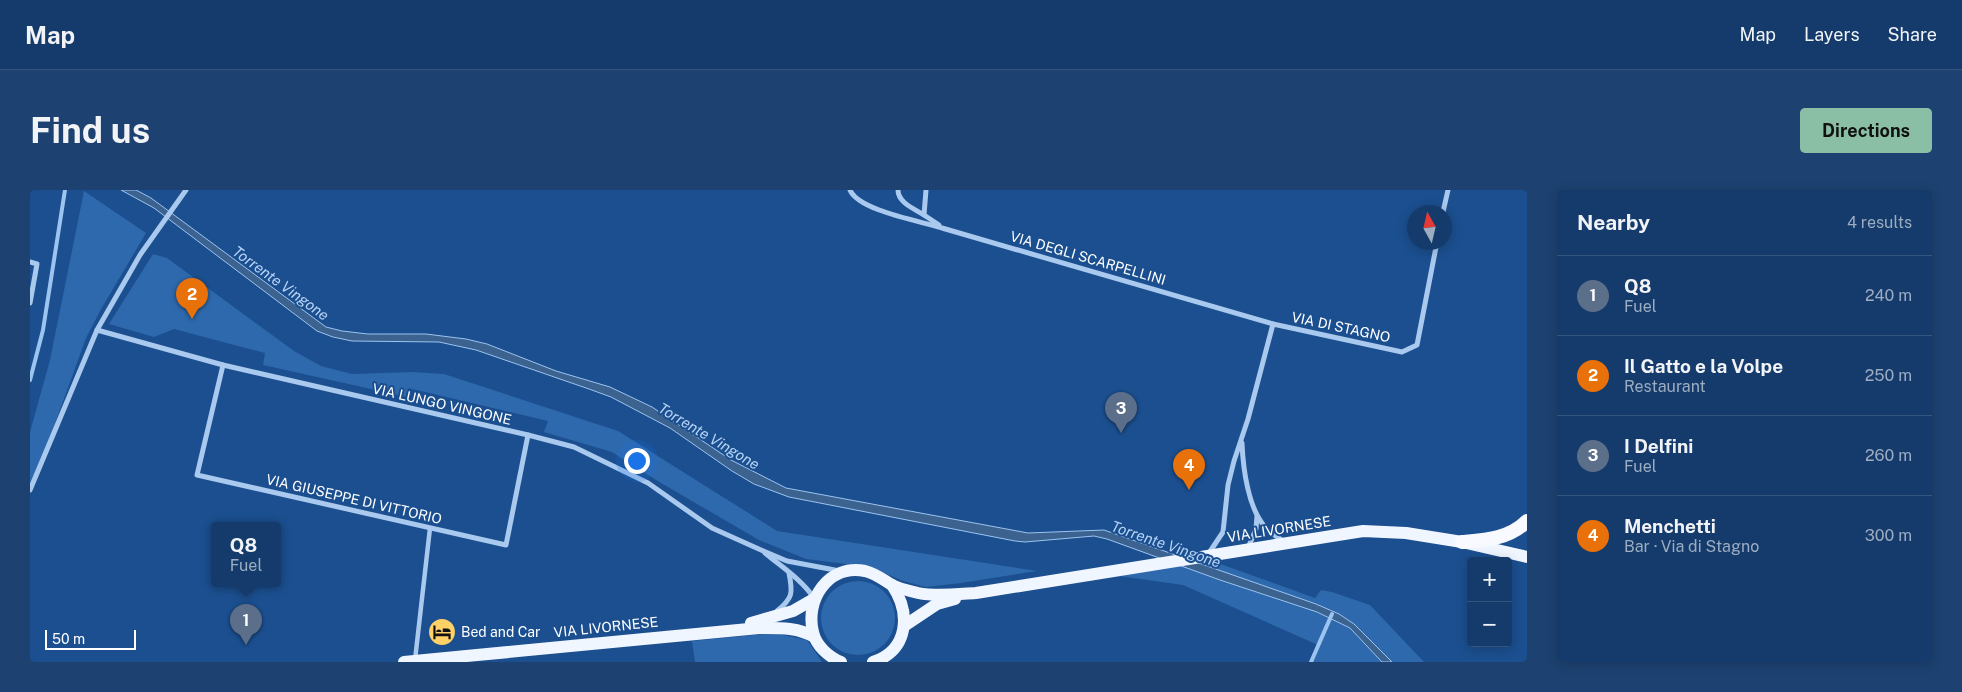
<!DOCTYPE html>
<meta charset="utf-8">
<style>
body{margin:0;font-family:"Public Sans",sans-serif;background:#1d4271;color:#f1f3f6}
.controls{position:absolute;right:15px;bottom:15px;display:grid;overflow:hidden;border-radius:5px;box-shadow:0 2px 12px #0003}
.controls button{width:45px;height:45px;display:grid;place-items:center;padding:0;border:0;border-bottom:1px solid #33557e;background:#143b6b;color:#f1f3f6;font:25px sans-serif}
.compass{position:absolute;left:1377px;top:15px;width:45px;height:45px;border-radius:50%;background:#143b6b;box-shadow:0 2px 12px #0003;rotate:352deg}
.scale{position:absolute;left:15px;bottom:12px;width:91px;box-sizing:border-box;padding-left:5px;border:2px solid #fff;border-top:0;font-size:14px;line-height:18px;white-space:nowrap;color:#fff;-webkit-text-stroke:4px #1b4f8f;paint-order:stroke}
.you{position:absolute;left:606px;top:270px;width:18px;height:18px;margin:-12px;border:4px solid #fff;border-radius:50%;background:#1a73e8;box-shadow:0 0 0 8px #1a73e833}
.badge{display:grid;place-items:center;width:32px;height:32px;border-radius:50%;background:#8abfa5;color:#fff;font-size:16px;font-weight:700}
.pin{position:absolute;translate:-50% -41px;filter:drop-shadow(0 1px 2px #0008)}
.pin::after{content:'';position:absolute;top:26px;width:18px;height:15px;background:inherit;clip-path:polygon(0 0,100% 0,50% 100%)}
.popup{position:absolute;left:181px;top:332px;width:70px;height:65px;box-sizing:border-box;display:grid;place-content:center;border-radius:5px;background:#143b6b;filter:drop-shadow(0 1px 4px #0005);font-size:16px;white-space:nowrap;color:#9dadc1}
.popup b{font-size:19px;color:#f1f3f6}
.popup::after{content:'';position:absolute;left:50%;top:100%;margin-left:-10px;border:10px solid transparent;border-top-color:#143b6b}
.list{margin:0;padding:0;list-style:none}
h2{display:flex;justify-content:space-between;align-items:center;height:65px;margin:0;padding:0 20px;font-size:21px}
h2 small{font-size:16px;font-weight:400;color:#9dadc1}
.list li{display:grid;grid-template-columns:32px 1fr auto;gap:15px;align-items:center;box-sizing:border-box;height:80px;padding:0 20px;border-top:1px solid #33557e}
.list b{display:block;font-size:19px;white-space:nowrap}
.list p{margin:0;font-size:16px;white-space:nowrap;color:#9dadc1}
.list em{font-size:16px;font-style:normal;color:#9dadc1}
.map{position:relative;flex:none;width:1497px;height:472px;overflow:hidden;border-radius:5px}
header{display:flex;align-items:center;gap:30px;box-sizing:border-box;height:70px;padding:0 25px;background:#143b6b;border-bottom:1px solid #33557e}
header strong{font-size:24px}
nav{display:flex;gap:28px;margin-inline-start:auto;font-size:18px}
.intro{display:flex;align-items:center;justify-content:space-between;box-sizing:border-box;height:120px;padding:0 30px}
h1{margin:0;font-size:35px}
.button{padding:12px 22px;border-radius:5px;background:#8abfa5;color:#111;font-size:18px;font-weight:700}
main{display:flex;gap:30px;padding:0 30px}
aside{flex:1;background:#143b6b;border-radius:5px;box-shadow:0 2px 12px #0003}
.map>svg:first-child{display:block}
</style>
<header>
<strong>Map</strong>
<nav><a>Map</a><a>Layers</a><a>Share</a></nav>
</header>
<div class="intro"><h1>Find us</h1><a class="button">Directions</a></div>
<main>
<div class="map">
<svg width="1497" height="472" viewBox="0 0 1497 472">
<rect width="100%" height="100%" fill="#1b4f8f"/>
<g fill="#2e69ad">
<polygon points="54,1 116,43 70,121 56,148 15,261 0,296 0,242 20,170"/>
<polygon points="123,64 137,68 264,161 291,176 322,184 382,182 414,184 588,241 747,341 1007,381 931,393 896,397 873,391 841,377 776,369 729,350 631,293 582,262 514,242 518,231 378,198 377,207 233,175 235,163 144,139 124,147 79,134"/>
<polygon points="1171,367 1285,408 1291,400 1302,402 1340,415 1394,472 1281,472 1288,455 1153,395 1067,383"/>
<circle cx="828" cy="428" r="37"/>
<polygon points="744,443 777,450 792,472 665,472 662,451"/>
</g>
<polygon fill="#3c6290" stroke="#9cc4f0" points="91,0 106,0 121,8 296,137 312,141 338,144 396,144 436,149 457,154 526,181 580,197 622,217 701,270 756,298 998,343 1074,340 1286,414 1309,424 1324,434 1362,472 1352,472 1320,438 1287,422 1190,390 1077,349 1064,346 995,352 985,351 759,307 724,294 702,281 640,238 581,207 559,199 446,160 409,152 322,151 303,147 287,141 124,18"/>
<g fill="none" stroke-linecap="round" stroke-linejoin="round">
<g stroke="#9cc4f0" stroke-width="4">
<polyline points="0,190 13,140 35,0"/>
<polyline points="1281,472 1302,424"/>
</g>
<polyline stroke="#a9c9ee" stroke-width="4.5" points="385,470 400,338"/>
<g stroke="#a9c9ee" stroke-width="5">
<path d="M820,0C829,21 891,31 912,38C1023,70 1133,102 1243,134"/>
<path d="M868,0C868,13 885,19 894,25"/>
<polyline points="896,0 894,25 909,35"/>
<polyline points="1413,22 1418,0"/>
<polyline points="0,72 7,74 0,113"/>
<polyline points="67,140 193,175 498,245 544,257 618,293 682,338 731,360 757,371 810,381"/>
<polyline points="193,175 167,285 476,355 498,245"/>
<path d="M1212,253C1213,278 1218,319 1236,338C1241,344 1249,348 1255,352"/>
<polyline points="0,300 67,140 110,65 156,0"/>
<polyline points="1218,358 1226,339 1227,326"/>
<path d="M735,363C752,377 772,390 784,408"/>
<polyline points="1179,363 1193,342 1198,295 1204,271 1218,229 1243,134 1372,162 1387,155 1407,52"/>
<path d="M747,421C763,408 763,403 759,383"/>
</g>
<g stroke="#f0f6ff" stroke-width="12">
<polyline points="721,433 763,421 784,409"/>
<polyline points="874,436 907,414 925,409"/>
<path d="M374,472L729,438C748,438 768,437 784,447"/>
<path d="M811,472C799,467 786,456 783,442C775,410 798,374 835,381C847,384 853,390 862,395C870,399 880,401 888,403C907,407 927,404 946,403L1333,341L1376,343L1432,352L1497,367"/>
<path d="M843,472C879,460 881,423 862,395"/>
</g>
<path stroke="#f8faff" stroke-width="14" d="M1432,352C1455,350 1479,349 1497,331"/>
</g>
<defs>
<g id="hotel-disc" transform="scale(1.4375)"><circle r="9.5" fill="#ffd166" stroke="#1b4f8f"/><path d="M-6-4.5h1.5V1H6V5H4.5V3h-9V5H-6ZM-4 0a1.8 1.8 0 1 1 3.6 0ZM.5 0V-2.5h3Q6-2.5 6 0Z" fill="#111"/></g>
</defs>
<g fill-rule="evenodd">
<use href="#hotel-disc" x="412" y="442"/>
</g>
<g text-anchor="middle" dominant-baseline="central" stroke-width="4" stroke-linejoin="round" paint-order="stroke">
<g font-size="14" fill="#fff" stroke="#1b4f8f">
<text transform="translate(1058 68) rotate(16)">VIA DEGLI SCARPELLINI</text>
<text transform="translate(1311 137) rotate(12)">VIA DI STAGNO</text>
<text transform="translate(412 214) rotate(13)">VIA LUNGO VINGONE</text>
<text transform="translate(324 309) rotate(13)">VIA GIUSEPPE DI VITTORIO</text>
<text transform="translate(1249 339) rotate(-9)">VIA LIVORNESE</text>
<text transform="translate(576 437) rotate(-6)">VIA LIVORNESE</text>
</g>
<g font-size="14" fill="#fff" stroke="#1b4f8f" text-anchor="start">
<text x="431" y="442">Bed and Car</text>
</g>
<g font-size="15" font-style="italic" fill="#b5d3f5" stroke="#1b4f8f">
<text transform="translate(251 93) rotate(36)">Torrente Vingone</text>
<text transform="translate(679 246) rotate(31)">Torrente Vingone</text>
<text transform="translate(1136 354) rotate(19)">Torrente Vingone</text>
</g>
</g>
</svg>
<div class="controls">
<button>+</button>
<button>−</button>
</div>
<svg class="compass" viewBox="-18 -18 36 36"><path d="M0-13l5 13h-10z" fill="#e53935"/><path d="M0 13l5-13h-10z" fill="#9dadc1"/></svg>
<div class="scale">50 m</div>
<div class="you"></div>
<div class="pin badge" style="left:216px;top:455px;background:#5c6f8a">1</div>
<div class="popup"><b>Q8</b>Fuel</div>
<div class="pin badge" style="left:162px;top:129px;background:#e8710a">2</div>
<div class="pin badge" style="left:1091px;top:243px;background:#5c6f8a">3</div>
<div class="pin badge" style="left:1159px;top:300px;background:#e8710a">4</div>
</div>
<aside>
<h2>Nearby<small>4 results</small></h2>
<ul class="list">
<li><span class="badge" style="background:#5c6f8a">1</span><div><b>Q8</b><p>Fuel</p></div><em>240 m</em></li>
<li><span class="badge" style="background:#e8710a">2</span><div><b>Il Gatto e la Volpe</b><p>Restaurant</p></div><em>250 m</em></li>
<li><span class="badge" style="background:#5c6f8a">3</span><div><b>I Delfini</b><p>Fuel</p></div><em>260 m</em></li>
<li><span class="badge" style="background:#e8710a">4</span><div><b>Menchetti</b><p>Bar · Via di Stagno</p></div><em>300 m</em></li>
</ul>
</aside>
</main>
